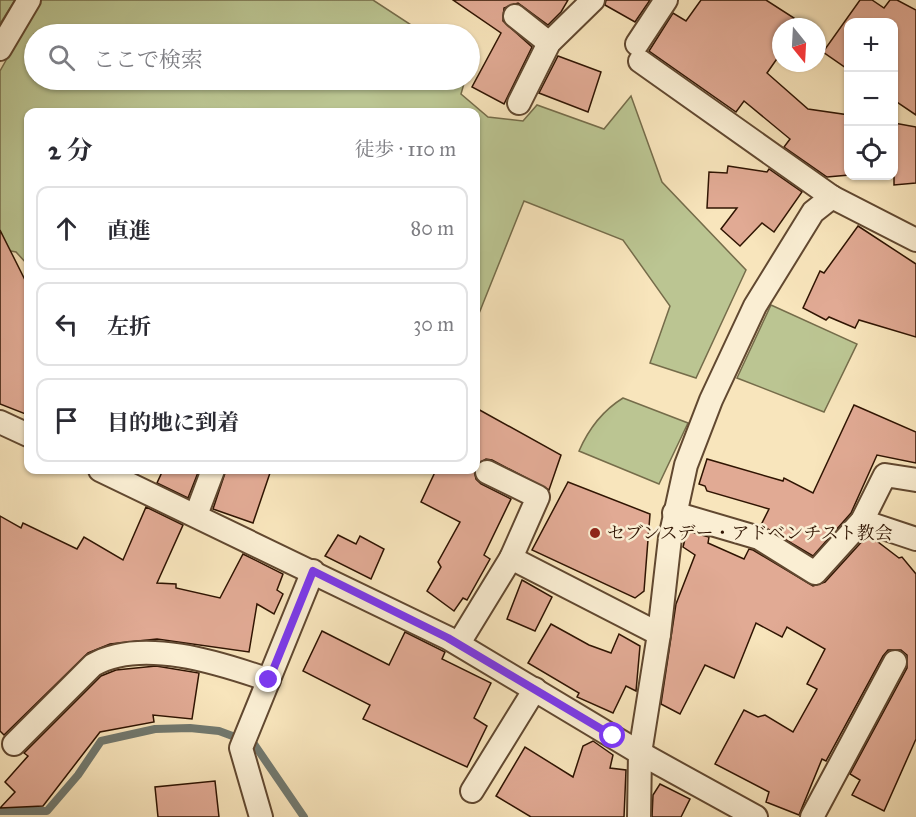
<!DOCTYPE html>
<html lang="ja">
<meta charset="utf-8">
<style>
body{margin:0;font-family:"IM FELL Great Primer","Noto Serif JP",serif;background:#f2f2f3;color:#2b2b33}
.controls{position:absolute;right:18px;top:18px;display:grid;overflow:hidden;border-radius:12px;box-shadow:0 2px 4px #0004}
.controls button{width:54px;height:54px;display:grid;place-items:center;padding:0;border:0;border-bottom:2px solid #e1e1e2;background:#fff;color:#2b2b33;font:30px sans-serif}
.compass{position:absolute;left:772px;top:18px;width:54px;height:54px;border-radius:50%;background:#fff;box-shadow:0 2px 4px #0004;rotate:162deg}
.stop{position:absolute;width:18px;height:18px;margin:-14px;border:4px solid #7c3aed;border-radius:50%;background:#fff}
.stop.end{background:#7c3aed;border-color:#fff;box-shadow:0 2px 6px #0008}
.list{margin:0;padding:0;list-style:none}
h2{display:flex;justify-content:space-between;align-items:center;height:78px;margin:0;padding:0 24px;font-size:26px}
h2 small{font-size:20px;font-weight:400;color:#7c7c81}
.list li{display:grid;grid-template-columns:39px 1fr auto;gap:18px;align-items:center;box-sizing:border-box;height:84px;margin:0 12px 12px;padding:0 12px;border:2px solid #e1e1e2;border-radius:12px}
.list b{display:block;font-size:22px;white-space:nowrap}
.list em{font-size:20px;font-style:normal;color:#7c7c81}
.icon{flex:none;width:33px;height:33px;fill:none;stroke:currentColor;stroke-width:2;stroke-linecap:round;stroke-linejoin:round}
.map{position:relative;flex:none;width:916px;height:817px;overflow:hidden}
.search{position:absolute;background:#fff;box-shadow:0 2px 4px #0004;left:24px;top:24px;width:456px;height:66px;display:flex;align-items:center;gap:15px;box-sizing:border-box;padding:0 21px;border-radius:33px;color:#7c7c81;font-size:22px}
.panel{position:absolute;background:#fff;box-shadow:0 2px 4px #0004;left:24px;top:108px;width:456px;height:366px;border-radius:12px}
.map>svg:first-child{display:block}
</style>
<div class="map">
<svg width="916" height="817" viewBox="0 0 916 817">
<rect width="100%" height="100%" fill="#f8e5bc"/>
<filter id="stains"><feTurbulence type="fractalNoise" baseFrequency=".00333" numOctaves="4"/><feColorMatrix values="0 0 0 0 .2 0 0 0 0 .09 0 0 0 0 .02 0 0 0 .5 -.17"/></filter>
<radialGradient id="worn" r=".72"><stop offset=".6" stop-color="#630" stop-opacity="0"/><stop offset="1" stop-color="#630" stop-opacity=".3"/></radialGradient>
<g fill="#bbc592" stroke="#756c4a" stroke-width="1.5">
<polygon points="0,0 15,0 0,24"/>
<polygon points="40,0 373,0 425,34 34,34 34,80 465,80 461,94 488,117 523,121 537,105 604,129 631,96 662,182 746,270 696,378 650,363 670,306 623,240 524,201 476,321 476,112 28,112 28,265 16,252 0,249 0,71"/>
<polygon points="771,305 857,344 824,412 737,378"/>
<path d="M623,398L688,423L659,484L579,451C589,428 602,411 623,398Z"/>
</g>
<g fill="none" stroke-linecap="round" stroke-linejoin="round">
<polyline stroke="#72796f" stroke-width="8" points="0,811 47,811 78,775 101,741 155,729 190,728 219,731 254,744 304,817"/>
</g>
<g fill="#e1aa94" stroke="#2f1402" stroke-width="1.5">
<polygon points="453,0 568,0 561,12 548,25 518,3 504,8 503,21 532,47 504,104 472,87 501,33"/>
<polygon points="606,0 650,0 635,22 605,5"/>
<polygon points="701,0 766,0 794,18 789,27 781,27 781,53 767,73 808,109 849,115 849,175 827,177 784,147 790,139 744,101 736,112 649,51 673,13 686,21"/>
<polygon points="860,0 872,0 884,8 890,0 897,0 916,10 916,115 894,100 894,22 849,22 849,70 823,52"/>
<polygon points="558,56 601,72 588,112 539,93"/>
<polygon points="894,123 916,127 916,183 894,185"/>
<polygon points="728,166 767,172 769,169 802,192 774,232 762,223 740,246 721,229 737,208 707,208 709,172 727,173"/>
<polygon points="858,226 916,264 916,337 859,320 855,328 829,317 826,320 803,308 820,271 824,273"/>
<polygon points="0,230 28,286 28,415 0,404"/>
<polygon points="854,405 916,432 916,463 877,455 851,513 813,556 761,525 769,509 707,491 705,486 699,484 707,459 783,481 784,478 813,493"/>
<polygon points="476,408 561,455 549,490 492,460 486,459 476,465"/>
<polygon points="163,470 199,470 188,498 157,483"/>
<polygon points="226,470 271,470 253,523 213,509"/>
<polygon points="436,470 474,470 476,479 481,484 511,499 484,555 490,559 467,600 463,598 454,611 427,591 441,567 438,562 460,522 421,502"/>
<polygon points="568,482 650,514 644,591 635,598 532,550"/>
<polygon points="146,507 183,525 157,583 176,584 176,588 220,598 243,554 283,574 277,590 283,594 274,614 257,604 249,652 157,639 110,644 88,653 4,735 0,731 0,516 21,528 23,523 77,549 84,537 123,560"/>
<polygon points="687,531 709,537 708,543 744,559 749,549 753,550 813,586 825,582 866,537 874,539 899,558 902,557 916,574 916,739 884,811 852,795 860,780 850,774 907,668 907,655 901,650 888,650 883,656 826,761 822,759 799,815 766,802 769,792 715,764 744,710 758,717 765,715 793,732 817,689 807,684 825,649 787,627 782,637 756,623 734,678 705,665 680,714 661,704 676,604 695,555 683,547"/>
<polygon points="338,535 356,544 360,536 384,549 371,579 325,556"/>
<polygon points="522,580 552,597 535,631 507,619"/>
<polygon points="551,624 589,645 611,653 619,634 640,646 636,691 626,686 613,713 577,697 579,693 528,663"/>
<polygon points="322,631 389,665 405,632 445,652 442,659 491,683 474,718 487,726 467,767 363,719 370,705 303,671"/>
<polygon points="156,666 199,673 192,719 153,715 154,722 100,732 43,806 0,808 15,792 5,782 28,756 24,753 101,676 116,670"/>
<polygon points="593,741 613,755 610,768 626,770 624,817 531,817 496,796 525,747 573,777 583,746"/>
<polygon points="215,781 219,817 158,817 155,787"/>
<polygon points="660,784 690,799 681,817 652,817 653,795"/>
</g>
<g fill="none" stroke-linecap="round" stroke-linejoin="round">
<g stroke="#614830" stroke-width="26">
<g id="street">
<polyline points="515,16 549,43"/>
<polyline points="637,44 666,0"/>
<polyline points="0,49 29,0"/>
<polyline points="640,61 832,197 916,240"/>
<polyline points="519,103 549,43 593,0"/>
<polyline points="0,422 28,435"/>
<polyline points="100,470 448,638 640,753 756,817"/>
<polyline points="674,513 759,538 815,573 862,521 885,475 916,480"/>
<polyline points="196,515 213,470"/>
<polyline points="862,521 916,539"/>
<polyline points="511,558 659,634"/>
<polyline points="459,643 511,558 538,497 487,472"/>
<path d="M14,744L93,665C141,637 220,663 269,680"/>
<polyline points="472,791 535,689"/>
<polyline points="261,817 241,748 313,571"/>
<polyline points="639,817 640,753 659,634 670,538 686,465 711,400 755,306 813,212 832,197"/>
<polyline points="812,817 895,662"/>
</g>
</g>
<use href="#street" stroke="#faeed3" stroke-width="22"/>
</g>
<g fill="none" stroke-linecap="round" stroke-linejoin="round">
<polyline stroke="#7c3aed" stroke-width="8" points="269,680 313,571 448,638 613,736"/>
</g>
<circle fill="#8f2418" stroke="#faeed3" stroke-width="2" cx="595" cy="533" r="6"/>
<g text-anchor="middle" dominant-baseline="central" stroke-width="5" stroke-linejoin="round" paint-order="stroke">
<g font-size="18" fill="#2f1402" stroke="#faeed3" text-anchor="start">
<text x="607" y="533">セブンスデー・アドベンチスト教会</text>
</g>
</g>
<rect width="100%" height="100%" filter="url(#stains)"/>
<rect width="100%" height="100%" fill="url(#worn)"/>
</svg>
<div class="controls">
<button>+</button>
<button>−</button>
<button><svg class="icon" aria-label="locate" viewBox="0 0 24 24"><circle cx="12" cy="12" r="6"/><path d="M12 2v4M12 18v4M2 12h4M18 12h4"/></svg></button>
</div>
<svg class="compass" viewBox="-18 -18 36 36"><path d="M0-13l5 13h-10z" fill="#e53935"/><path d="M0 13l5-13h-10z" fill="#7c7c81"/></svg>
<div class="stop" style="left:613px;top:736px"></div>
<div class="stop end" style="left:269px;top:680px"></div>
<div class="search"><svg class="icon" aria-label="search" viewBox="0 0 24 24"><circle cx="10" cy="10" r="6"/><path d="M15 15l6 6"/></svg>ここで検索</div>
<section class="panel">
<h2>2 分<small>徒歩 · 110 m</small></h2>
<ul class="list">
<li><svg class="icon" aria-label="ahead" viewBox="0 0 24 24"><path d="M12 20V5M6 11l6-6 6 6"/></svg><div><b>直進</b></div><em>80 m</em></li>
<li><svg class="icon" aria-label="left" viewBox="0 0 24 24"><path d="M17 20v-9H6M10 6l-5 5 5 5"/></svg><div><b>左折</b></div><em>30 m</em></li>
<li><svg class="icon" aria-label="arrive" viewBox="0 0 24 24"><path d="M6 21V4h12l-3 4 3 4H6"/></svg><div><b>目的地に到着</b></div></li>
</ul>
</section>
</div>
